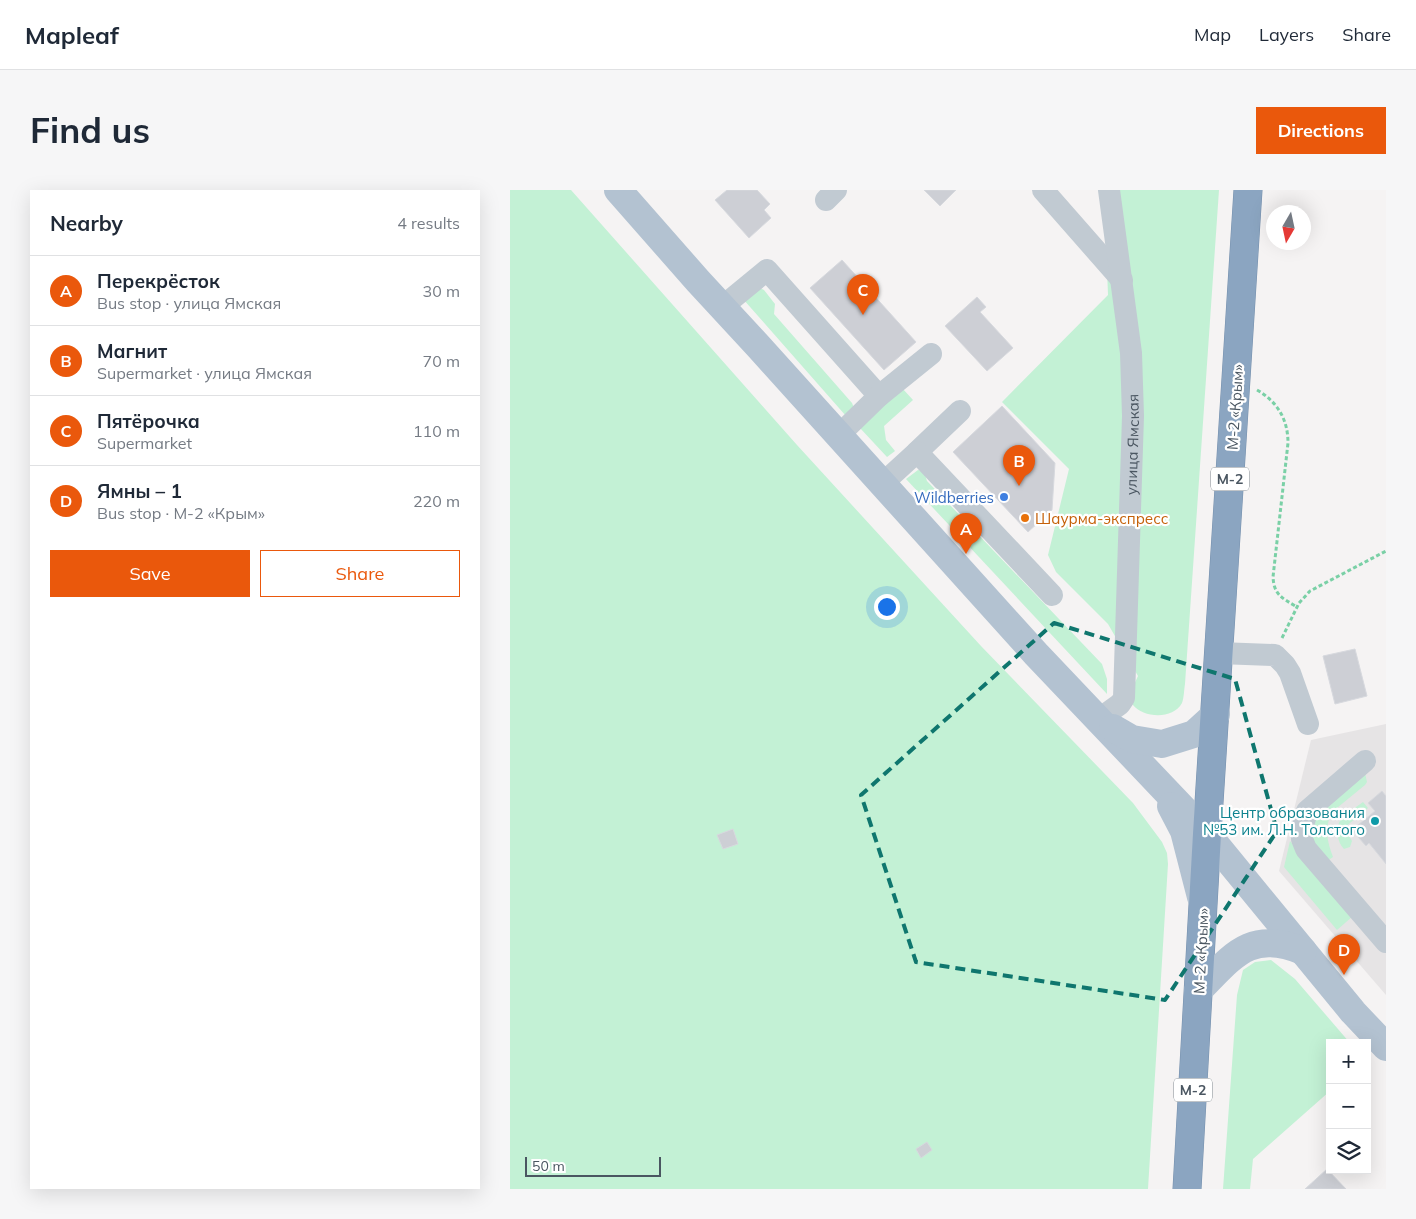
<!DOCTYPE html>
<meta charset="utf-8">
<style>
body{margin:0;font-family:Mulish,sans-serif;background:#f6f6f7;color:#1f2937}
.controls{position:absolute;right:15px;bottom:15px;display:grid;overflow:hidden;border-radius:0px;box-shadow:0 5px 20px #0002}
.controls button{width:45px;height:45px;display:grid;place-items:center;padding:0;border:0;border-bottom:1px solid #e0e1e3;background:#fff;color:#1f2937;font:25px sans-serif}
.compass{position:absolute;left:756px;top:15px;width:45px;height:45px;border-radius:50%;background:#fff;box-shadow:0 5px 20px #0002;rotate:189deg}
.scale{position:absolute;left:15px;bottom:12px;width:136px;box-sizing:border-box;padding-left:5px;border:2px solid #4a5661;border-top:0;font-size:14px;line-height:18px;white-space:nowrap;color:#4a5661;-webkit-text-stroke:4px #fff;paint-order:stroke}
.you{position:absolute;left:376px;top:416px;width:18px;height:18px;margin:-12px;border:4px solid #fff;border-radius:50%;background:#1a73e8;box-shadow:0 0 0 8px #1a73e833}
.badge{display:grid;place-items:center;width:32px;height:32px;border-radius:50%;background:#ea580c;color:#fff;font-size:16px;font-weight:700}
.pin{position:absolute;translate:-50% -41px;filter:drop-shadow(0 1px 2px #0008)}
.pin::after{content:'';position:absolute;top:26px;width:18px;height:15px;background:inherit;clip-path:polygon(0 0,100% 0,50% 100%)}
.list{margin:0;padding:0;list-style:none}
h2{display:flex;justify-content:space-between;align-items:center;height:65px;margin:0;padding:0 20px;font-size:21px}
h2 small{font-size:16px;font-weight:400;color:#747a83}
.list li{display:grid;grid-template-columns:32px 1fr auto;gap:15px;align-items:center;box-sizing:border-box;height:70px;padding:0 20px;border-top:1px solid #e0e1e3}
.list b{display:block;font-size:19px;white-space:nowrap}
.list p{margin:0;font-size:16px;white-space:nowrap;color:#747a83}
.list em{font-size:16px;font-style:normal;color:#747a83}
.actions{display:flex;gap:10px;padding:15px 20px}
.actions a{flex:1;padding:11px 0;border:1px solid #ea580c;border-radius:0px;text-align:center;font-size:18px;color:#ea580c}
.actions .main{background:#ea580c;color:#fff}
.icon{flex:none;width:28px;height:28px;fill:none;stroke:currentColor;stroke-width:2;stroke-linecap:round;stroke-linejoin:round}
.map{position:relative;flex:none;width:876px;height:999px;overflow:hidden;border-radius:0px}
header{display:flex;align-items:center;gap:30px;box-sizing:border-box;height:70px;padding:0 25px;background:#fff;border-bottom:1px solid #e0e1e3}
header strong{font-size:24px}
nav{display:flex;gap:28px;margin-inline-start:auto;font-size:18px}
.intro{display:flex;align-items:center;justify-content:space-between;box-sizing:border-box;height:120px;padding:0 30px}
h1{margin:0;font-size:35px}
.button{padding:12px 22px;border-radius:0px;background:#ea580c;color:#fff;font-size:18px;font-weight:700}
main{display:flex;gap:30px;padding:0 30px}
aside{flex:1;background:#fff;border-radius:0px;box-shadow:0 5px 20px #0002}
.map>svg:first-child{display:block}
</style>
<header>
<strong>Mapleaf</strong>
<nav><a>Map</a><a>Layers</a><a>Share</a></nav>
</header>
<div class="intro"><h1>Find us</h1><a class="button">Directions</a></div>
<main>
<aside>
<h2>Nearby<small>4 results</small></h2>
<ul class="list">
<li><span class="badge">A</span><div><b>Перекрёсток</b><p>Bus stop · улица Ямская</p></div><em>30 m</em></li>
<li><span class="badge">B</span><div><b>Магнит</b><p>Supermarket · улица Ямская</p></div><em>70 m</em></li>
<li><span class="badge">C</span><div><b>Пятёрочка</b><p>Supermarket</p></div><em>110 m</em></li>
<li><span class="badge">D</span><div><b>Ямны – 1</b><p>Bus stop · М-2 «Крым»</p></div><em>220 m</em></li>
</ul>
<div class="actions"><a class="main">Save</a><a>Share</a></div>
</aside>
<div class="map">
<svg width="876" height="999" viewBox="0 0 876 999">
<rect width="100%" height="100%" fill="#f5f3f3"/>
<polygon fill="#e6e4e5" points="876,534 876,805 769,681 801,550"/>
<g fill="#c3f1d5">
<polygon points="0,0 61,0 287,255 471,456 623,613 652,652 657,663 658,674 638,999 0,999"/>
<path d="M594,0H709L675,494C674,500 674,508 672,513C663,530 633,528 623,515L620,503L628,486L598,434L546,382L538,365L559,279L492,212L598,105Z"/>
<polygon points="250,98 254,100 265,114 264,124 342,213 344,218 336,226 233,109"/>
<polygon points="392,198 403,210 374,236 376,250 385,261 377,267 350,238"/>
<polygon points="408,280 414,281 417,291 592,474 597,489 597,504 396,289"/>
<path d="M855,583L857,592L855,595L822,622C814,638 817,651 823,667L814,673L800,656L799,629Z"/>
<path d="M853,612L858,618L834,638L842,651L840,657L834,659C827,652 825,638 831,629C837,623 846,617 853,612Z"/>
<polygon points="780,651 843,726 827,740 774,677"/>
<polygon points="761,770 785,789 840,853 820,853 820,901 743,969 740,999 713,999 727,805 733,780 745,772"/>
</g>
<g fill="#cdcfd5" stroke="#d7d9de">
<polygon points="217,0 247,0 260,14 254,20 261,28 239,48 205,10"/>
<polygon points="414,0 446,0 430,16"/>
<polygon points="332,70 406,152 374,180 300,98"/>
<polygon points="467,107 476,117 470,122 503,158 477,181 435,136"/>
<polygon points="492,216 545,273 542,320 518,342 443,262"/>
<polygon points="845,459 857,506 825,514 813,466"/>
<polygon points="872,601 876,606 876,674 859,653 856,656 842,640 865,621 858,613"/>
<polygon points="223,639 228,654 213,659 207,645"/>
<polygon points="417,952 422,960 411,968 406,959"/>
<polygon points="817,979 836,999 795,999"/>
</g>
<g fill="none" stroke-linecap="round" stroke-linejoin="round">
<g stroke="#7690ad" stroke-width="29">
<polyline id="highway" points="677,999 697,644 738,0"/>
</g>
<g stroke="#7ad0a6" stroke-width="3" stroke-dasharray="4 2.5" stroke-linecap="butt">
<path d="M747,200C768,212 778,230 778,253L763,387C764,405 772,408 787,417"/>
<polyline points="772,448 789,413 800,401 876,361"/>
</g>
<g stroke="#c1cad2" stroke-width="22">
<polyline points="533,0 612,90"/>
<polyline points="316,10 326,0"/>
<polyline points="212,117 257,80 369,206"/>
<polyline points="328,246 369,206 421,164"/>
<polyline points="407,262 450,221"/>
<polyline points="372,294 407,262 542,405"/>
<polyline points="709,463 765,465 775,475 780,483 798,534"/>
<path id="s1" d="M588,530L610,514L614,508L623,226L621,163L599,0"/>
<polyline points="855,571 797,621 792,639 792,649 796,659 876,752"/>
</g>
<g stroke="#b3c2d1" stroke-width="28">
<polyline points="108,0 188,91 249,157 526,464 697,644 843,822 876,857"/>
<polyline points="603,538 622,549 652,554 684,544 706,524"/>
<polyline points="661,616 674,641 691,707"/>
<path d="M688,801C723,766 740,739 793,761"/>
</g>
<use href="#highway" stroke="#8ba5c1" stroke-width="28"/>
</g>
<path fill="none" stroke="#0f766e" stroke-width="4" stroke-dasharray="10 6" stroke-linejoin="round" d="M544,433L725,489L767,641L655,810L406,772L351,605Z"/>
<circle fill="#3f7fe0" stroke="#fff" stroke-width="2" cx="494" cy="307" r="5"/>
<circle fill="#e8710a" stroke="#fff" stroke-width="2" cx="515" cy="328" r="5"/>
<circle fill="#0f9aa8" stroke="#fff" stroke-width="2" cx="865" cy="631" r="5"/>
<g text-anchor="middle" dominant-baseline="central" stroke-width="4.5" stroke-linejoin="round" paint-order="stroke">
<g fill="#fff" stroke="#808990" stroke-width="1">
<rect x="701" y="277.5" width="38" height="23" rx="4"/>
<rect x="664" y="888.5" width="38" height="23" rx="4"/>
</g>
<g font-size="14" font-weight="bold" fill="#4a5661">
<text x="720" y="289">М-2</text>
<text x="683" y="900">М-2</text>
</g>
<g font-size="15" fill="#4a5661" stroke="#fff">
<text transform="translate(725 217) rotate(-86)">М-2 «Крым»</text>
<text stroke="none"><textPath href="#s1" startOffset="288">улица Ямская</textPath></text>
<text transform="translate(691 761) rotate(-87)">М-2 «Крым»</text>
</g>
<g font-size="15" fill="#366cbe" stroke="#fff" text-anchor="end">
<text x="484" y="307">Wildberries</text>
</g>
<g font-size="15" fill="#c56008" stroke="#fff" text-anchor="start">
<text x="525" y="328">Шаурма-экспресс</text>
</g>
<g font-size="15" fill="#0d838f" stroke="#fff" text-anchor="end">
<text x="855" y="622">Центр образования<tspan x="855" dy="17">№53 им. Л.Н. Толстого</tspan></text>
</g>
</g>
</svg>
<div class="controls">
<button>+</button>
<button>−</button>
<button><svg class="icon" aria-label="layers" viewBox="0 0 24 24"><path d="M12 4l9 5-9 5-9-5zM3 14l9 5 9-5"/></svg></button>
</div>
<svg class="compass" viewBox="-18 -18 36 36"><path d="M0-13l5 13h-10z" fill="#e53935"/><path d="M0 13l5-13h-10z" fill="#747a83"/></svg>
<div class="scale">50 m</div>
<div class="you"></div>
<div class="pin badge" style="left:456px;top:364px">A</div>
<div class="pin badge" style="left:509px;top:296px">B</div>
<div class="pin badge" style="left:353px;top:125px">C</div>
<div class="pin badge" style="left:834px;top:785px">D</div>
</div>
</main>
